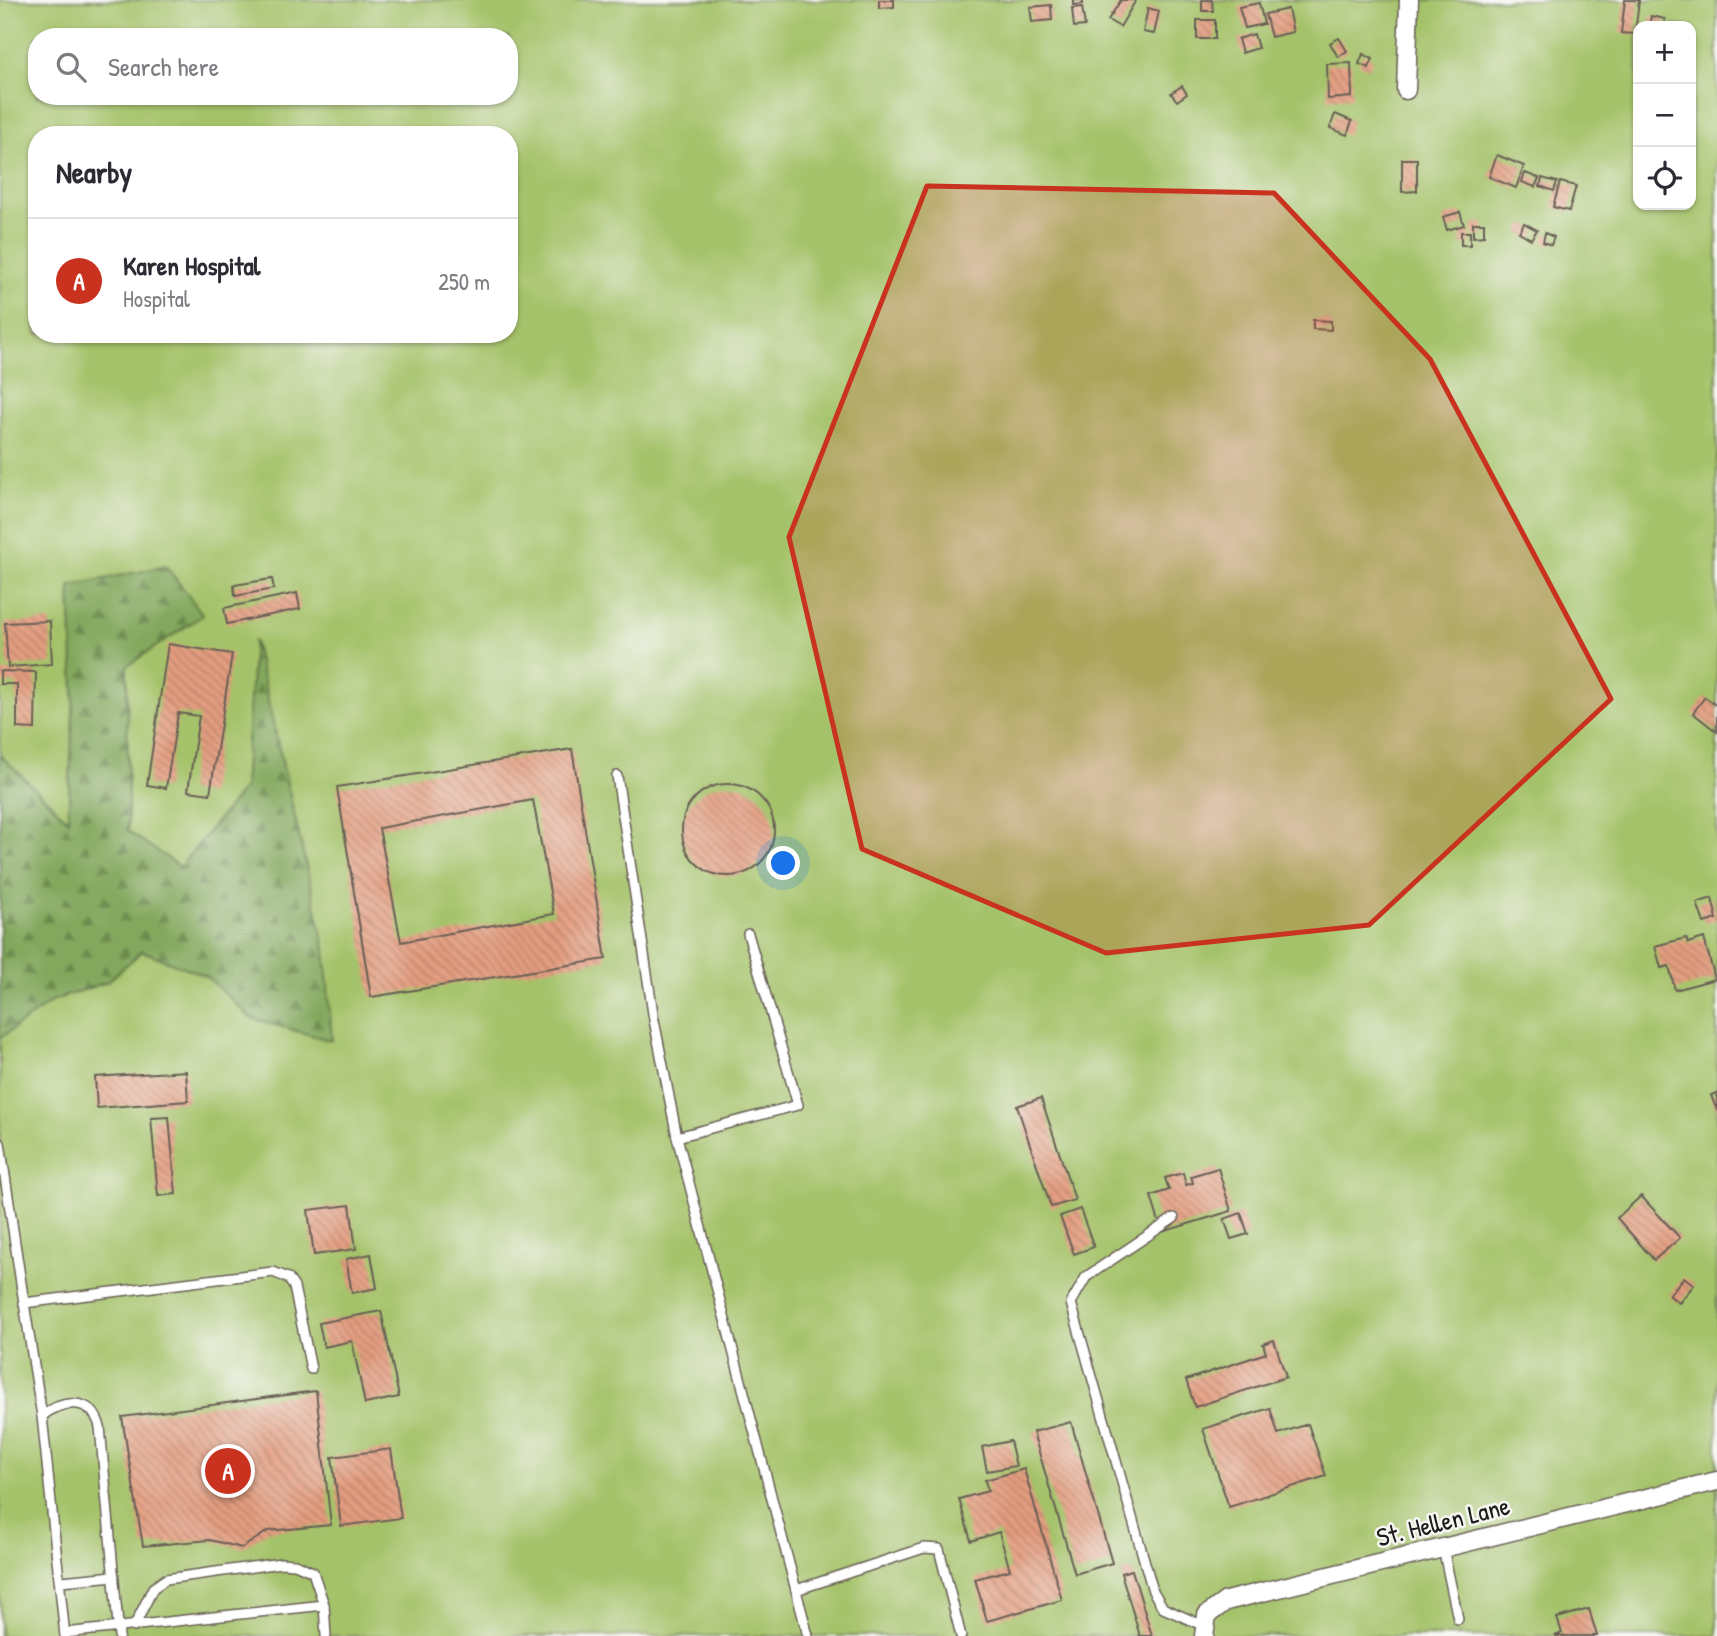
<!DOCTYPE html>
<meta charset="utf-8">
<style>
body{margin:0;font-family:"Patrick Hand",sans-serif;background:#f7f7f7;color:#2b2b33}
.controls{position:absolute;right:21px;top:21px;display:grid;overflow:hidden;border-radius:14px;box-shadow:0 2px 5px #0004}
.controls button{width:63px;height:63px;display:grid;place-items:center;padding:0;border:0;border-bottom:2px solid #e1e1e2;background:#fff;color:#2b2b33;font:35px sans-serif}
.you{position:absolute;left:784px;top:864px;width:24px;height:24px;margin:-18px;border:5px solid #fff;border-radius:50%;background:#1a73e8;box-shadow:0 0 0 10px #1a73e833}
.badge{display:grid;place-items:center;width:46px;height:46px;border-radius:50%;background:#c8321e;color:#fff;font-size:23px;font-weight:700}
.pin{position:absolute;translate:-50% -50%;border:4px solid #fff;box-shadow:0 2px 7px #0006}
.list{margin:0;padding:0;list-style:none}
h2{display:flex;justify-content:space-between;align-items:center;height:91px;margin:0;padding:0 28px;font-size:30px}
h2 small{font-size:23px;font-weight:400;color:#7c7c81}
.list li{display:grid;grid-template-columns:46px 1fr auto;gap:21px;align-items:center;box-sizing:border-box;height:126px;padding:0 28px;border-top:2px solid #e1e1e2}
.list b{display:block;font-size:26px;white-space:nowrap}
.list p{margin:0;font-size:23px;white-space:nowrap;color:#7c7c81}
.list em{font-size:23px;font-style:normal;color:#7c7c81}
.icon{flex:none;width:38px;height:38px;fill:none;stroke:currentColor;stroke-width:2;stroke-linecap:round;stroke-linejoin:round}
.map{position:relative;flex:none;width:1717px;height:1636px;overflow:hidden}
.search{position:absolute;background:#fff;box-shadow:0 2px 5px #0004;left:28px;top:28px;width:490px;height:77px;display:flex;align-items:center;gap:18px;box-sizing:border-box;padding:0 24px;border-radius:28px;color:#7c7c81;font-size:26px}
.panel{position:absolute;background:#fff;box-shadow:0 2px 5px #0004;left:28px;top:126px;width:490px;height:217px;border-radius:28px}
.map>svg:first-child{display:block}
</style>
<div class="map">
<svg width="1717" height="1636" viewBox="0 0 1717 1636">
<defs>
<pattern id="forest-firs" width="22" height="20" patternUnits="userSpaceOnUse" patternTransform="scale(1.75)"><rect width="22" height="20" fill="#83a85d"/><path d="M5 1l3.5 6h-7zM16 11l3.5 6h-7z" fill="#6a884c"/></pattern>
<pattern id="building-back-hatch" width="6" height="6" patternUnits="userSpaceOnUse" patternTransform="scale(1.75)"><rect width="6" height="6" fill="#e49d80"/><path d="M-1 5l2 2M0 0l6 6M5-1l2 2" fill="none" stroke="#b87f68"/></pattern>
</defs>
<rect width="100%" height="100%" fill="#f6f6f2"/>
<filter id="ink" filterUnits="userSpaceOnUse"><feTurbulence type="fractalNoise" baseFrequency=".0143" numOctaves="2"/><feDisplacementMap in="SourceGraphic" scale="14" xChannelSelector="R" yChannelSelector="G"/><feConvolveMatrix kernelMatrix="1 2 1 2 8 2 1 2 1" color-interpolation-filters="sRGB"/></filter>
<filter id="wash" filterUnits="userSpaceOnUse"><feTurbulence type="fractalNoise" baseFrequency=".00686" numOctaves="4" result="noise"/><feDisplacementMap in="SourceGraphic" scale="28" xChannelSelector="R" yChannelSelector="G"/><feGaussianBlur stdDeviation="1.57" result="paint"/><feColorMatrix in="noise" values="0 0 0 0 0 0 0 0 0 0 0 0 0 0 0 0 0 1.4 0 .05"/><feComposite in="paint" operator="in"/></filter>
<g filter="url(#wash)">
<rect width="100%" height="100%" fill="#f4dbbe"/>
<path fill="#a4c269" stroke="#606f42" stroke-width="2" fill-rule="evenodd" d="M0,0H1717V1636H0ZM1638,26H1691V205H1638ZM37,37H509V96H37ZM37,135H509V334H37Z"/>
<polygon fill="url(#forest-firs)" stroke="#50623c" stroke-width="2" points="166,566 203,615 127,666 128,831 180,867 244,788 254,640 325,948 332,1041 251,1018 206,976 142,951 107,982 54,1000 0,1038 0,755 68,820 74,691 70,586"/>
<g id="blocks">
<g fill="url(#building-back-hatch)" fill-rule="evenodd">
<polygon points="879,0 894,0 894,7 879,8"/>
<polygon points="1073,0 1083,0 1083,4 1073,5"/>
<polygon points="1121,0 1136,0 1120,27 1108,20"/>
<polygon points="1202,0 1212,0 1213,11 1202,11"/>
<polygon points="1625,0 1639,0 1635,34 1621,33"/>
<polygon points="1259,3 1264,24 1245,28 1239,7"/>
<polygon points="1051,5 1052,20 1032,22 1030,7"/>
<polygon points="1082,7 1085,26 1074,27 1072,8"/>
<polygon points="1148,8 1159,11 1154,34 1143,32"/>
<polygon points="1288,9 1293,32 1271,37 1265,14"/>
<polygon points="1651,16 1665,19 1664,26 1649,26"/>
<rect x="1197" y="20" width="18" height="19"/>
<polygon points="1254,34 1258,48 1242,53 1238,39"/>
<polygon points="1339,38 1347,51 1338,57 1330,43"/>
<polygon points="1363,54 1373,59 1369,68 1359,64"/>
<polygon points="1351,63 1352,97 1328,99 1327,64"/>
<polygon points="1182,86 1187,94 1177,101 1171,93"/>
<polygon points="1335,114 1352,121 1347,135 1330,128"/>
<polygon points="1497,155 1524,166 1516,188 1489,177"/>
<polygon points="1402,159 1417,159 1417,191 1402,192"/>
<polygon points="1525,173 1539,178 1535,187 1522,182"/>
<polygon points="1542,178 1557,182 1554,191 1540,186"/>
<polygon points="1560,182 1576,186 1569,211 1553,207"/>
<polygon points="1460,212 1464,225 1447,230 1443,217"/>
<polygon points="1473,223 1484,223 1484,236 1473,237"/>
<polygon points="1524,223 1537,230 1531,239 1519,232"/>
<rect x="1461" y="232" width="9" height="13"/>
<polygon points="1545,233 1554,237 1551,245 1543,242"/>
<polygon points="1313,320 1331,321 1331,330 1313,329"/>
<polygon points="272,579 274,589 235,596 234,585"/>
<polygon points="297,593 300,609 227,624 224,608"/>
<polygon points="50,621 52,664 8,667 5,623"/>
<polygon points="168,644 232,654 210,794 188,791 199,716 178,713 166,788 147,785"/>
<polygon points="0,671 36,672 35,729 17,728 17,684 0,684"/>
<polygon points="1705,697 1717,706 1717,732 1693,713"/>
<path d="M572,749L606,959L371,997L337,787ZM533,800L554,914L401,942L379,828Z"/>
<circle cx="728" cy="830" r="46"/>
<polygon points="1712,898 1717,919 1704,923 1697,903"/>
<polygon points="1686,938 1688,943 1704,938 1715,979 1675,990 1669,966 1661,968 1655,946"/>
<polygon points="186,1071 188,1101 97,1108 95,1077"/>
<polygon points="1717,1093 1717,1111 1711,1095"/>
<polygon points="1041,1098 1075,1200 1051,1207 1017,1106"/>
<polygon points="169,1117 176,1194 158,1196 151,1118"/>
<polygon points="1218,1168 1231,1211 1162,1232 1151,1196 1169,1190 1165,1178 1183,1173 1186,1185 1193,1183 1191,1176"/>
<polygon points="1641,1196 1680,1238 1654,1260 1617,1218"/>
<polygon points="350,1205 356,1249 314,1255 308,1210"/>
<polygon points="1080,1209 1094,1247 1074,1254 1060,1216"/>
<polygon points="1241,1213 1248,1234 1231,1239 1224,1219"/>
<polygon points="371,1254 377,1288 352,1293 346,1259"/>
<polygon points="1684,1277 1694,1285 1679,1303 1669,1295"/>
<polygon points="381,1311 399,1397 365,1404 352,1341 324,1347 319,1323"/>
<polygon points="1274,1340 1286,1377 1195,1407 1186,1380 1266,1353 1263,1344"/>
<polygon points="316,1391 331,1525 268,1531 242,1548 210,1540 143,1546 122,1417"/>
<polygon points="1270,1408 1278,1434 1308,1424 1326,1476 1229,1507 1203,1429"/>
<polygon points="1071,1422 1112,1563 1075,1574 1033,1432"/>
<polygon points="1010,1441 1016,1466 987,1471 982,1447"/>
<polygon points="391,1449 401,1518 341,1526 332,1457"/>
<polygon points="1024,1469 1062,1600 987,1621 975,1579 1010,1570 999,1532 971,1541 959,1499 988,1491 985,1480"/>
<polygon points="1132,1570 1152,1636 1140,1636 1121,1573"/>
<polygon points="1589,1609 1597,1636 1555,1636 1562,1633 1557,1618"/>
</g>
</g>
</g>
<g filter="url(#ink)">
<use href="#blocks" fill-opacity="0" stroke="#685f55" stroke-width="2"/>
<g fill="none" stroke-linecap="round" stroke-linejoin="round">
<g stroke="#685f55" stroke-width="12">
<g id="service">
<polyline points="617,776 654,1020 677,1137 808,1636"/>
<polyline points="677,1137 798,1105 748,934"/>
<polyline points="0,1143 24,1303"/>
<polyline points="1174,1218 1086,1277 1071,1303 1153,1591 1163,1608 1204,1626"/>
<polyline points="42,1416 24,1303 273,1272 288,1278 294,1287 311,1369"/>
<polyline points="1443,1548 1458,1619"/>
<polyline points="61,1581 114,1576"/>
<polyline points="796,1590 924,1548 939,1549 961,1636"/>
<polyline points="134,1627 153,1588 166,1579 281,1563 295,1564 313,1572 324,1605"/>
<polyline points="65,1633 324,1605 326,1636"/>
<path d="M65,1636L42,1416C62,1400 92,1396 100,1427L119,1636"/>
</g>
</g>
<g stroke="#685f55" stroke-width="21">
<g id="minor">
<polyline points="1406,90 1409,0"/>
<polyline points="1204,1636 1207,1615 1226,1601 1717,1481"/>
</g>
</g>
<use href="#service" stroke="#fff" stroke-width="9"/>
<use href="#minor" stroke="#fff" stroke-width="18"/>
</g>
</g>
<path fill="#c8321e" fill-opacity="0.2" stroke="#c8321e" stroke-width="5" stroke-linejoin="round" d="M927,186L1274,193L1430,359L1611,699L1369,925L1106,953L862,849L789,537Z"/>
<g text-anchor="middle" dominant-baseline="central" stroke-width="5" stroke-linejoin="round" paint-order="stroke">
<g font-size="26" fill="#1c1c1c" stroke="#f6f6f2">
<text transform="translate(1443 1521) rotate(-14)">St. Hellen Lane</text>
</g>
</g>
</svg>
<div class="controls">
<button>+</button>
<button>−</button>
<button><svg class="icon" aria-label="locate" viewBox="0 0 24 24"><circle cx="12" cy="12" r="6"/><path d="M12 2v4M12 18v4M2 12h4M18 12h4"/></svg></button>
</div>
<div class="you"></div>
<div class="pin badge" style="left:228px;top:1471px">A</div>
<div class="search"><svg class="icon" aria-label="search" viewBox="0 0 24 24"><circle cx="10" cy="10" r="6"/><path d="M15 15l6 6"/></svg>Search here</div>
<section class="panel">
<h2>Nearby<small></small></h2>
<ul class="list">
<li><span class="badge">A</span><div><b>Karen Hospital</b><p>Hospital</p></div><em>250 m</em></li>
</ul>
</section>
</div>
